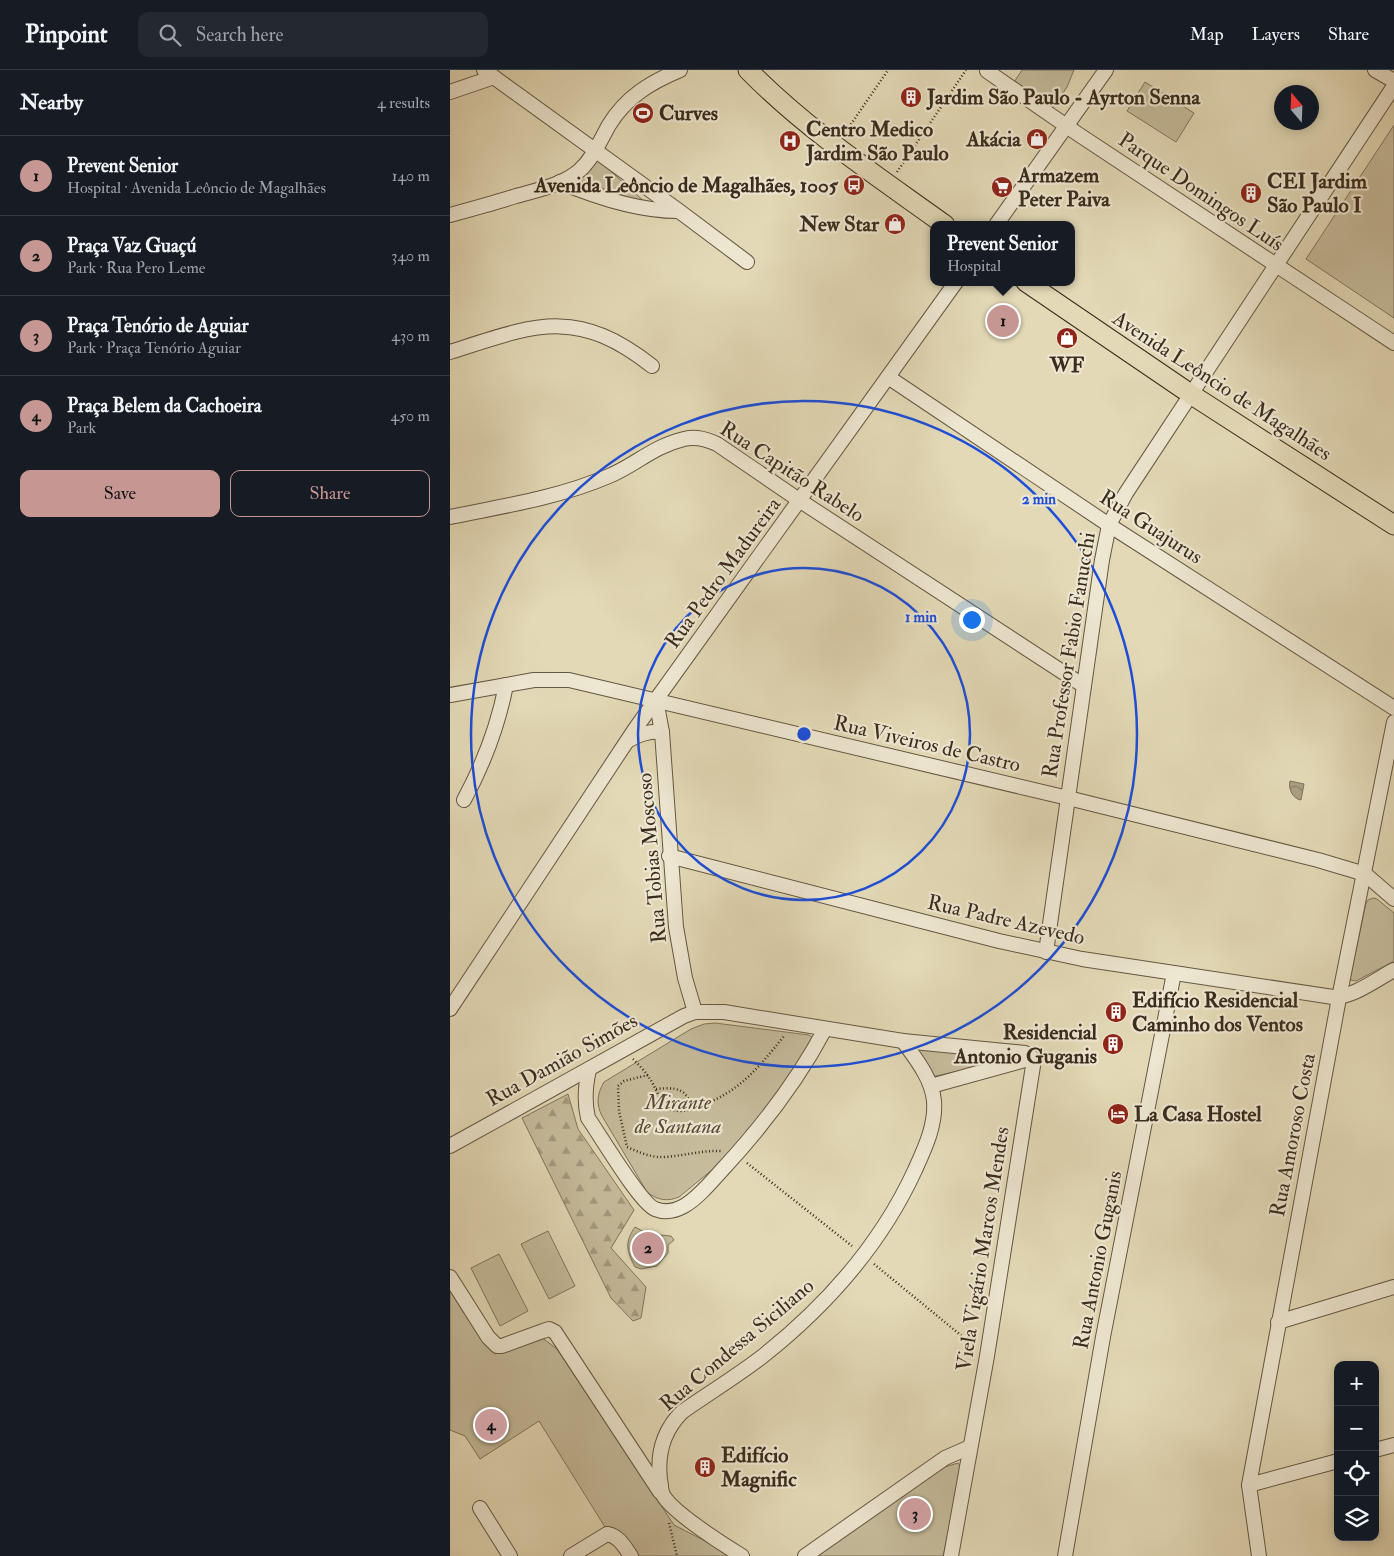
<!DOCTYPE html>
<meta charset="utf-8">
<style>
body{margin:0;font-family:"IM FELL Double Pica",serif;background:#242831;color:#f1f3f6}
.controls{position:absolute;right:15px;bottom:15px;display:grid;overflow:hidden;border-radius:10px;box-shadow:0 2px 12px #0003}
.controls button{width:45px;height:45px;display:grid;place-items:center;padding:0;border:0;border-bottom:1px solid #363941;background:#171b24;color:#f1f3f6;font:25px sans-serif}
.compass{position:absolute;left:824px;top:15px;width:45px;height:45px;border-radius:50%;background:#171b24;box-shadow:0 2px 12px #0003;rotate:341deg}
.you{position:absolute;left:521px;top:549px;width:18px;height:18px;margin:-12px;border:4px solid #fff;border-radius:50%;background:#1a73e8;box-shadow:0 0 0 8px #1a73e833}
.badge{display:grid;place-items:center;width:32px;height:32px;border-radius:50%;background:#c59692;color:#111;font-size:16px;font-weight:700}
.pin{position:absolute;translate:-50% -50%;border:2px solid #fff;box-shadow:0 1px 5px #0006}
.popup{position:absolute;left:480px;top:151px;width:145px;height:65px;box-sizing:border-box;display:grid;place-content:center;border-radius:10px;background:#171b24;filter:drop-shadow(0 1px 4px #0005);font-size:16px;white-space:nowrap;color:#9ea1a6}
.popup b{font-size:19px;color:#f1f3f6}
.popup::after{content:'';position:absolute;left:50%;top:100%;margin-left:-10px;border:10px solid transparent;border-top-color:#171b24}
.list{margin:0;padding:0;list-style:none}
h2{display:flex;justify-content:space-between;align-items:center;height:65px;margin:0;padding:0 20px;font-size:21px}
h2 small{font-size:16px;font-weight:400;color:#9ea1a6}
.list li{display:grid;grid-template-columns:32px 1fr auto;gap:15px;align-items:center;box-sizing:border-box;height:80px;padding:0 20px;border-top:1px solid #363941}
.list b{display:block;font-size:19px;white-space:nowrap}
.list p{margin:0;font-size:16px;white-space:nowrap;color:#9ea1a6}
.list em{font-size:16px;font-style:normal;color:#9ea1a6}
.actions{display:flex;gap:10px;padding:15px 20px}
.actions a{flex:1;padding:11px 0;border:1px solid #c59692;border-radius:10px;text-align:center;font-size:18px;color:#c59692}
.actions .main{background:#c59692;color:#111}
.icon{flex:none;width:28px;height:28px;fill:none;stroke:currentColor;stroke-width:2;stroke-linecap:round;stroke-linejoin:round}
.map{position:relative;flex:none;width:944px;height:1486px;overflow:hidden}
header{display:flex;align-items:center;gap:30px;box-sizing:border-box;height:70px;padding:0 25px;background:#171b24;border-bottom:1px solid #363941}
header strong{font-size:24px}
nav{display:flex;gap:28px;margin-inline-start:auto;font-size:18px}
.search{width:350px;height:45px;background:#242831;display:flex;align-items:center;gap:12px;box-sizing:border-box;padding:0 18px;border-radius:10px;color:#9ea1a6;font-size:19px}
main{display:flex}
aside{flex:1;background:#171b24}
.map>svg:first-child{display:block}
</style>
<header>
<strong>Pinpoint</strong>
<div class="search"><svg class="icon" aria-label="search" viewBox="0 0 24 24"><circle cx="10" cy="10" r="6"/><path d="M15 15l6 6"/></svg>Search here</div>
<nav><a>Map</a><a>Layers</a><a>Share</a></nav>
</header>
<main>
<aside>
<h2>Nearby<small>4 results</small></h2>
<ul class="list">
<li><span class="badge">1</span><div><b>Prevent Senior</b><p>Hospital · Avenida Leôncio de Magalhães</p></div><em>140 m</em></li>
<li><span class="badge">2</span><div><b>Praça Vaz Guaçú</b><p>Park · Rua Pero Leme</p></div><em>340 m</em></li>
<li><span class="badge">3</span><div><b>Praça Tenório de Aguiar</b><p>Park · Praça Tenório Aguiar</p></div><em>430 m</em></li>
<li><span class="badge">4</span><div><b>Praça Belem da Cachoeira</b><p>Park</p></div><em>450 m</em></li>
</ul>
<div class="actions"><a class="main">Save</a><a>Share</a></div>
</aside>
<div class="map">
<svg width="944" height="1486" viewBox="0 0 944 1486">
<defs>
<pattern id="forest-firs" width="22" height="20" patternUnits="userSpaceOnUse" patternTransform="scale(1.25)"><rect width="22" height="20" fill="#c6bc9c"/><path d="M5 1l3.5 6h-7zM16 11l3.5 6h-7z" fill="#a2997f"/></pattern>
<pattern id="water-waves" width="16" height="10" patternUnits="userSpaceOnUse" patternTransform="scale(1.25)"><rect width="16" height="10" fill="#aa9e82"/><path d="M0 5q4-4 8 0t8 0" fill="none" stroke="#8b816a"/></pattern>
</defs>
<rect width="100%" height="100%" fill="#e3d9b6"/>
<filter id="stains"><feTurbulence type="fractalNoise" baseFrequency=".004" numOctaves="4"/><feColorMatrix values="0 0 0 0 .2 0 0 0 0 .09 0 0 0 0 .02 0 0 0 .5 -.17"/></filter>
<radialGradient id="worn" r=".72"><stop offset=".6" stop-color="#630" stop-opacity="0"/><stop offset="1" stop-color="#630" stop-opacity=".3"/></radialGradient>
<polygon fill="url(#forest-firs)" stroke="#80745c" points="118,1024 128,1059 184,1140 161,1178 196,1217 191,1248 183,1251 161,1228 72,1048"/>
<g fill="#c6bc9c" stroke="#80745c">
<polygon points="572,0 624,0 617,17 595,49 557,23"/>
<polygon points="695,12 744,43 726,72 677,41"/>
<polygon points="944,55 944,248 856,189"/>
<polygon points="144,86 197,134 128,110"/>
<polygon points="923,828 927,829 944,843 944,891 906,911 900,910 901,904 916,833 918,830"/>
<path d="M265,953L359,965L364,969V973L284,1082L229,1127C217,1132 207,1130 197,1122L152,1046C146,1034 147,1024 154,1012L241,959L254,954Z"/>
<polygon points="461,977 503,981 560,990 481,1007"/>
<path d="M185,1157L198,1164L221,1166L224,1170L218,1175V1183L207,1196L191,1199L185,1197C177,1181 174,1173 185,1157Z"/>
<polygon points="98,1161 125,1216 99,1229 71,1174"/>
<polygon points="49,1184 78,1241 50,1256 21,1198"/>
<polygon points="0,1219 45,1284 91,1267 107,1279 224,1455 284,1486 173,1486 89,1351 30,1389 15,1366 0,1360"/>
<polygon points="508,1393 513,1401 493,1486 366,1486 495,1397"/>
</g>
<path fill="url(#water-waves)" stroke="#7d705a" d="M840,711L854,714L851,730C843,729 838,719 840,711Z"/>
<g fill="none" stroke-linecap="round" stroke-linejoin="round">
<g stroke="#645743" stroke-width="16">
<g id="minor">
<polyline points="34,0 229,141 297,192"/>
<polyline points="925,0 944,11"/>
<polyline points="537,1 628,64 944,273"/>
<polyline points="0,22 44,7"/>
<path d="M110,112C146,127 189,141 228,141"/>
<path d="M0,145C22,139 44,133 66,126C87,120 113,115 130,100C143,88 150,71 159,55C176,27 201,12 230,0"/>
<polyline points="546,155 656,0"/>
<path d="M0,282C84,255 126,236 202,296"/>
<polyline points="438,307 659,455 944,638"/>
<path d="M0,447C53,436 108,428 159,406C185,395 204,376 234,369C246,366 256,369 267,374L349,430L634,616"/>
<polyline points="0,625 84,610 119,610 618,728 868,790 915,804 944,829"/>
<polyline points="206,630 212,662 226,857 235,908 245,942"/>
<path d="M179,670C190,664 199,661 212,662"/>
<path d="M14,730C34,693 48,656 56,615"/>
<path d="M219,786L549,871L632,889L883,927C902,928 927,909 944,900"/>
<polyline points="596,882 652,490 659,455 676,423 944,16"/>
<polyline points="0,939 185,659 506,212"/>
<path d="M139,1000C135,1017 134,1031 138,1048C150,1065 190,1133 205,1139C215,1143 225,1141 234,1136C248,1128 261,1112 272,1100C311,1058 348,1010 375,959"/>
<polyline points="481,1016 582,988"/>
<polyline points="0,1076 234,946 245,942 274,942 453,971 575,983 582,988"/>
<polyline points="0,1207 38,1267 47,1276 52,1276 93,1261 99,1259 105,1262 210,1422"/>
<polyline points="828,1252 944,1217"/>
<polyline points="925,1380 944,1375"/>
<polyline points="799,1415 888,1391"/>
<polyline points="30,1438 60,1486"/>
<path d="M121,1486L157,1464C169,1466 174,1476 181,1486"/>
<path d="M292,1486C274,1475 222,1442 213,1425C211,1421 211,1414 210,1409C207,1383 213,1361 232,1342C259,1323 287,1306 313,1286C376,1236 431,1174 465,1100C475,1078 486,1055 484,1031C482,1009 466,989 453,971"/>
<polyline points="355,1486 495,1388 520,1377"/>
<polyline points="501,1486 537,1286 583,996 582,988"/>
<polyline points="615,1486 653,1267 724,903"/>
<polyline points="809,1486 799,1415 889,928 944,652"/>
</g>
</g>
<g stroke="#3a2c1d" stroke-width="21">
<g id="major">
<path d="M298,0C357,60 427,106 495,155"/>
<polyline points="576,212 742,325 944,455"/>
</g>
</g>
<g stroke="#3a2c1d" stroke-width="2.5" stroke-dasharray="1 2.5" stroke-linecap="butt">
<polyline points="395,63 438,0"/>
<polyline points="447,102 516,0"/>
<path d="M183,989C188,994 194,1000 198,1006C205,1015 208,1028 216,1036C224,1044 238,1041 248,1037C291,1021 307,999 335,965"/>
<path d="M198,1005L174,1011L168,1016L169,1041L177,1077C189,1082 201,1088 214,1087C234,1086 252,1080 272,1081"/>
<path d="M206,1019C226,1017 237,1018 242,1039"/>
<polyline points="297,1093 402,1176"/>
<polyline points="424,1194 524,1276"/>
<polyline points="219,1453 227,1486"/>
</g>
<use href="#minor" stroke="#ede6d0" stroke-width="14"/>
<use href="#major" stroke="#e3d9b6" stroke-width="19"/>
</g>
<g fill="none" stroke="#1d4ed8" stroke-width="2.5">
<circle cx="354" cy="664" r="166"/>
<circle cx="354" cy="664" r="333"/>
</g>
<defs>
<g id="building-disc" transform="scale(1.125)"><circle r="9.5" fill="#8f2418" stroke="#ede6d0"/><path d="M-4-6H4V6H1V3H-1V6H-4ZM-2.5-4.3h1.7v1.8h-1.7ZM.8-4.3h1.7v1.8H.8ZM-2.5-1h1.7V.8h-1.7ZM.8-1h1.7V.8H.8Z" fill="#fff"/></g>
<g id="stadium-disc" transform="scale(1.125)"><circle r="9.5" fill="#8f2418" stroke="#ede6d0"/><path d="M0-5a6.5 5 0 1 0 0 10a6.5 5 0 1 0 0-10ZM-3.5-1.8h7v3.6h-7Z" fill="#fff"/></g>
<g id="shop-disc" transform="scale(1.125)"><circle r="9.5" fill="#8f2418" stroke="#ede6d0"/><path d="M-5-2.5h2.3a2.7 3.5 0 0 1 5.4 0H5L5.5 6h-11ZM-1.5-2.5h3a1.5 2.3 0 0 0-3 0Z" fill="#fff"/></g>
<g id="hospital-disc" transform="scale(1.125)"><circle r="9.5" fill="#8f2418" stroke="#ede6d0"/><path d="M-5-5h3v3.5h4V-5h3V5h-3V1.5h-4V5h-3Z" fill="#fff"/></g>
<g id="bus-disc" transform="scale(1.125)"><circle r="9.5" fill="#8f2418" stroke="#ede6d0"/><path d="M-5-6H5V4H4V6H2V4H-2V6H-4V4H-5ZM-3.5-4V0h7V-4ZM-3.5 1.2v1.5H-2V1.2ZM2 1.2v1.5H3.5V1.2Z" fill="#fff"/></g>
<g id="supermarket-disc" transform="scale(1.125)"><circle r="9.5" fill="#8f2418" stroke="#ede6d0"/><path d="M-6-5.5h2.5l.6 2H6L4.5 2H-2.5L-4.4-4H-6ZM-1.5 3.2a1.3 1.3 0 1 0 .1 0ZM3 3.2a1.3 1.3 0 1 0 .1 0Z" fill="#fff"/></g>
<g id="hotel-disc" transform="scale(1.125)"><circle r="9.5" fill="#8f2418" stroke="#ede6d0"/><path d="M-6-4.5h1.5V1H6V5H4.5V3h-9V5H-6ZM-4 0a1.8 1.8 0 1 1 3.6 0ZM.5 0V-2.5h3Q6-2.5 6 0Z" fill="#fff"/></g>
</defs>
<g fill-rule="evenodd">
<use href="#building-disc" x="461" y="27"/>
<use href="#stadium-disc" x="193" y="43"/>
<use href="#shop-disc" x="587" y="69"/>
<use href="#hospital-disc" x="340" y="71"/>
<use href="#bus-disc" x="404" y="115"/>
<use href="#supermarket-disc" x="552" y="117"/>
<use href="#building-disc" x="801" y="123"/>
<use href="#shop-disc" x="445" y="154"/>
<use href="#shop-disc" x="617" y="268"/>
<use href="#building-disc" x="666" y="942"/>
<use href="#building-disc" x="663" y="974"/>
<use href="#hotel-disc" x="668" y="1044"/>
<use href="#building-disc" x="255" y="1397"/>
</g>
<g text-anchor="middle" dominant-baseline="central" stroke-width="4.5" stroke-linejoin="round" paint-order="stroke">
<g font-size="21" font-weight="bold" fill="#3a2c1d" stroke="#ede6d0" text-anchor="start">
<text x="477" y="27">Jardim São Paulo - Ayrton Senna</text>
<text x="209" y="43">Curves</text>
<text x="356" y="59">Centro Medico<tspan x="356" dy="24">Jardim São Paulo</tspan></text>
<text x="571" y="69" text-anchor="end">Akácia</text>
<text x="568" y="105">Armazem<tspan x="568" dy="24">Peter Paiva</tspan></text>
<text x="817" y="111">CEI Jardim<tspan x="817" dy="24">São Paulo I</tspan></text>
<text x="388" y="115" text-anchor="end">Avenida Leôncio de Magalhães, 1005</text>
<text x="429" y="154" text-anchor="end">New Star</text>
<text x="617" y="295" text-anchor="middle">WF</text>
<text x="682" y="930">Edifício Residencial<tspan x="682" dy="24">Caminho dos Ventos</tspan></text>
<text x="647" y="962" text-anchor="end">Residencial<tspan x="647" dy="24">Antonio Guganis</tspan></text>
<text x="684" y="1044">La Casa Hostel</text>
<text x="271" y="1385">Edifício<tspan x="271" dy="24">Magnific</tspan></text>
</g>
<g font-size="21" fill="#3a2c1d" stroke="#ede6d0">
<text transform="translate(751 122) rotate(34)">Parque Domingos Luís</text>
<text transform="translate(772 316) rotate(33)">Avenida Leôncio de Magalhães</text>
<text transform="translate(342 402) rotate(33)">Rua Capitão Rabelo</text>
<text transform="translate(701 457) rotate(33)">Rua Guajurus</text>
<text transform="translate(273 503) rotate(-54)">Rua Pedro Madureira</text>
<text transform="translate(619 585) rotate(-81)">Rua Professor Fabio Fanucchi</text>
<text transform="translate(477 674) rotate(13)">Rua Viveiros de Castro</text>
<text transform="translate(202 788) rotate(-95)">Rua Tobias Moscoso</text>
<text transform="translate(556 850) rotate(13)">Rua Padre Azevedo</text>
<text transform="translate(112 990) rotate(-29)">Rua Damião Simões</text>
<text transform="translate(843 1065) rotate(-79)">Rua Amoroso Costa</text>
<text transform="translate(533 1179) rotate(-81)">Viela Vigário Marcos Mendes</text>
<text transform="translate(648 1190) rotate(-79)">Rua Antonio Guganis</text>
<text transform="translate(287 1275) rotate(-40)">Rua Condessa Siciliano</text>
</g>
<g font-size="21" font-style="italic" fill="#564936" stroke="#ede6d0">
<text x="228" y="1032">Mirante<tspan x="228" dy="24">de Santana</tspan></text>
</g>
</g>
<circle cx="354" cy="664" r="8" fill="#1d4ed8" stroke="#ede6d0" stroke-width="2.5"/>
<g font-size="15" text-anchor="middle" font-weight="bold" fill="#1d4ed8" stroke="#ede6d0" stroke-width="4.5" stroke-linejoin="round" paint-order="stroke">
<text x="589" y="434">2 min</text>
<text x="471" y="552">1 min</text>
</g>
<rect width="100%" height="100%" filter="url(#stains)"/>
<rect width="100%" height="100%" fill="url(#worn)"/>
</svg>
<div class="controls">
<button>+</button>
<button>−</button>
<button><svg class="icon" aria-label="locate" viewBox="0 0 24 24"><circle cx="12" cy="12" r="6"/><path d="M12 2v4M12 18v4M2 12h4M18 12h4"/></svg></button>
<button><svg class="icon" aria-label="layers" viewBox="0 0 24 24"><path d="M12 4l9 5-9 5-9-5zM3 14l9 5 9-5"/></svg></button>
</div>
<svg class="compass" viewBox="-18 -18 36 36"><path d="M0-13l5 13h-10z" fill="#e53935"/><path d="M0 13l5-13h-10z" fill="#9ea1a6"/></svg>
<div class="you"></div>
<div class="pin badge" style="left:553px;top:251px">1</div>
<div class="popup"><b>Prevent Senior</b>Hospital</div>
<div class="pin badge" style="left:198px;top:1178px">2</div>
<div class="pin badge" style="left:465px;top:1444px">3</div>
<div class="pin badge" style="left:41px;top:1355px">4</div>
</div>
</main>
